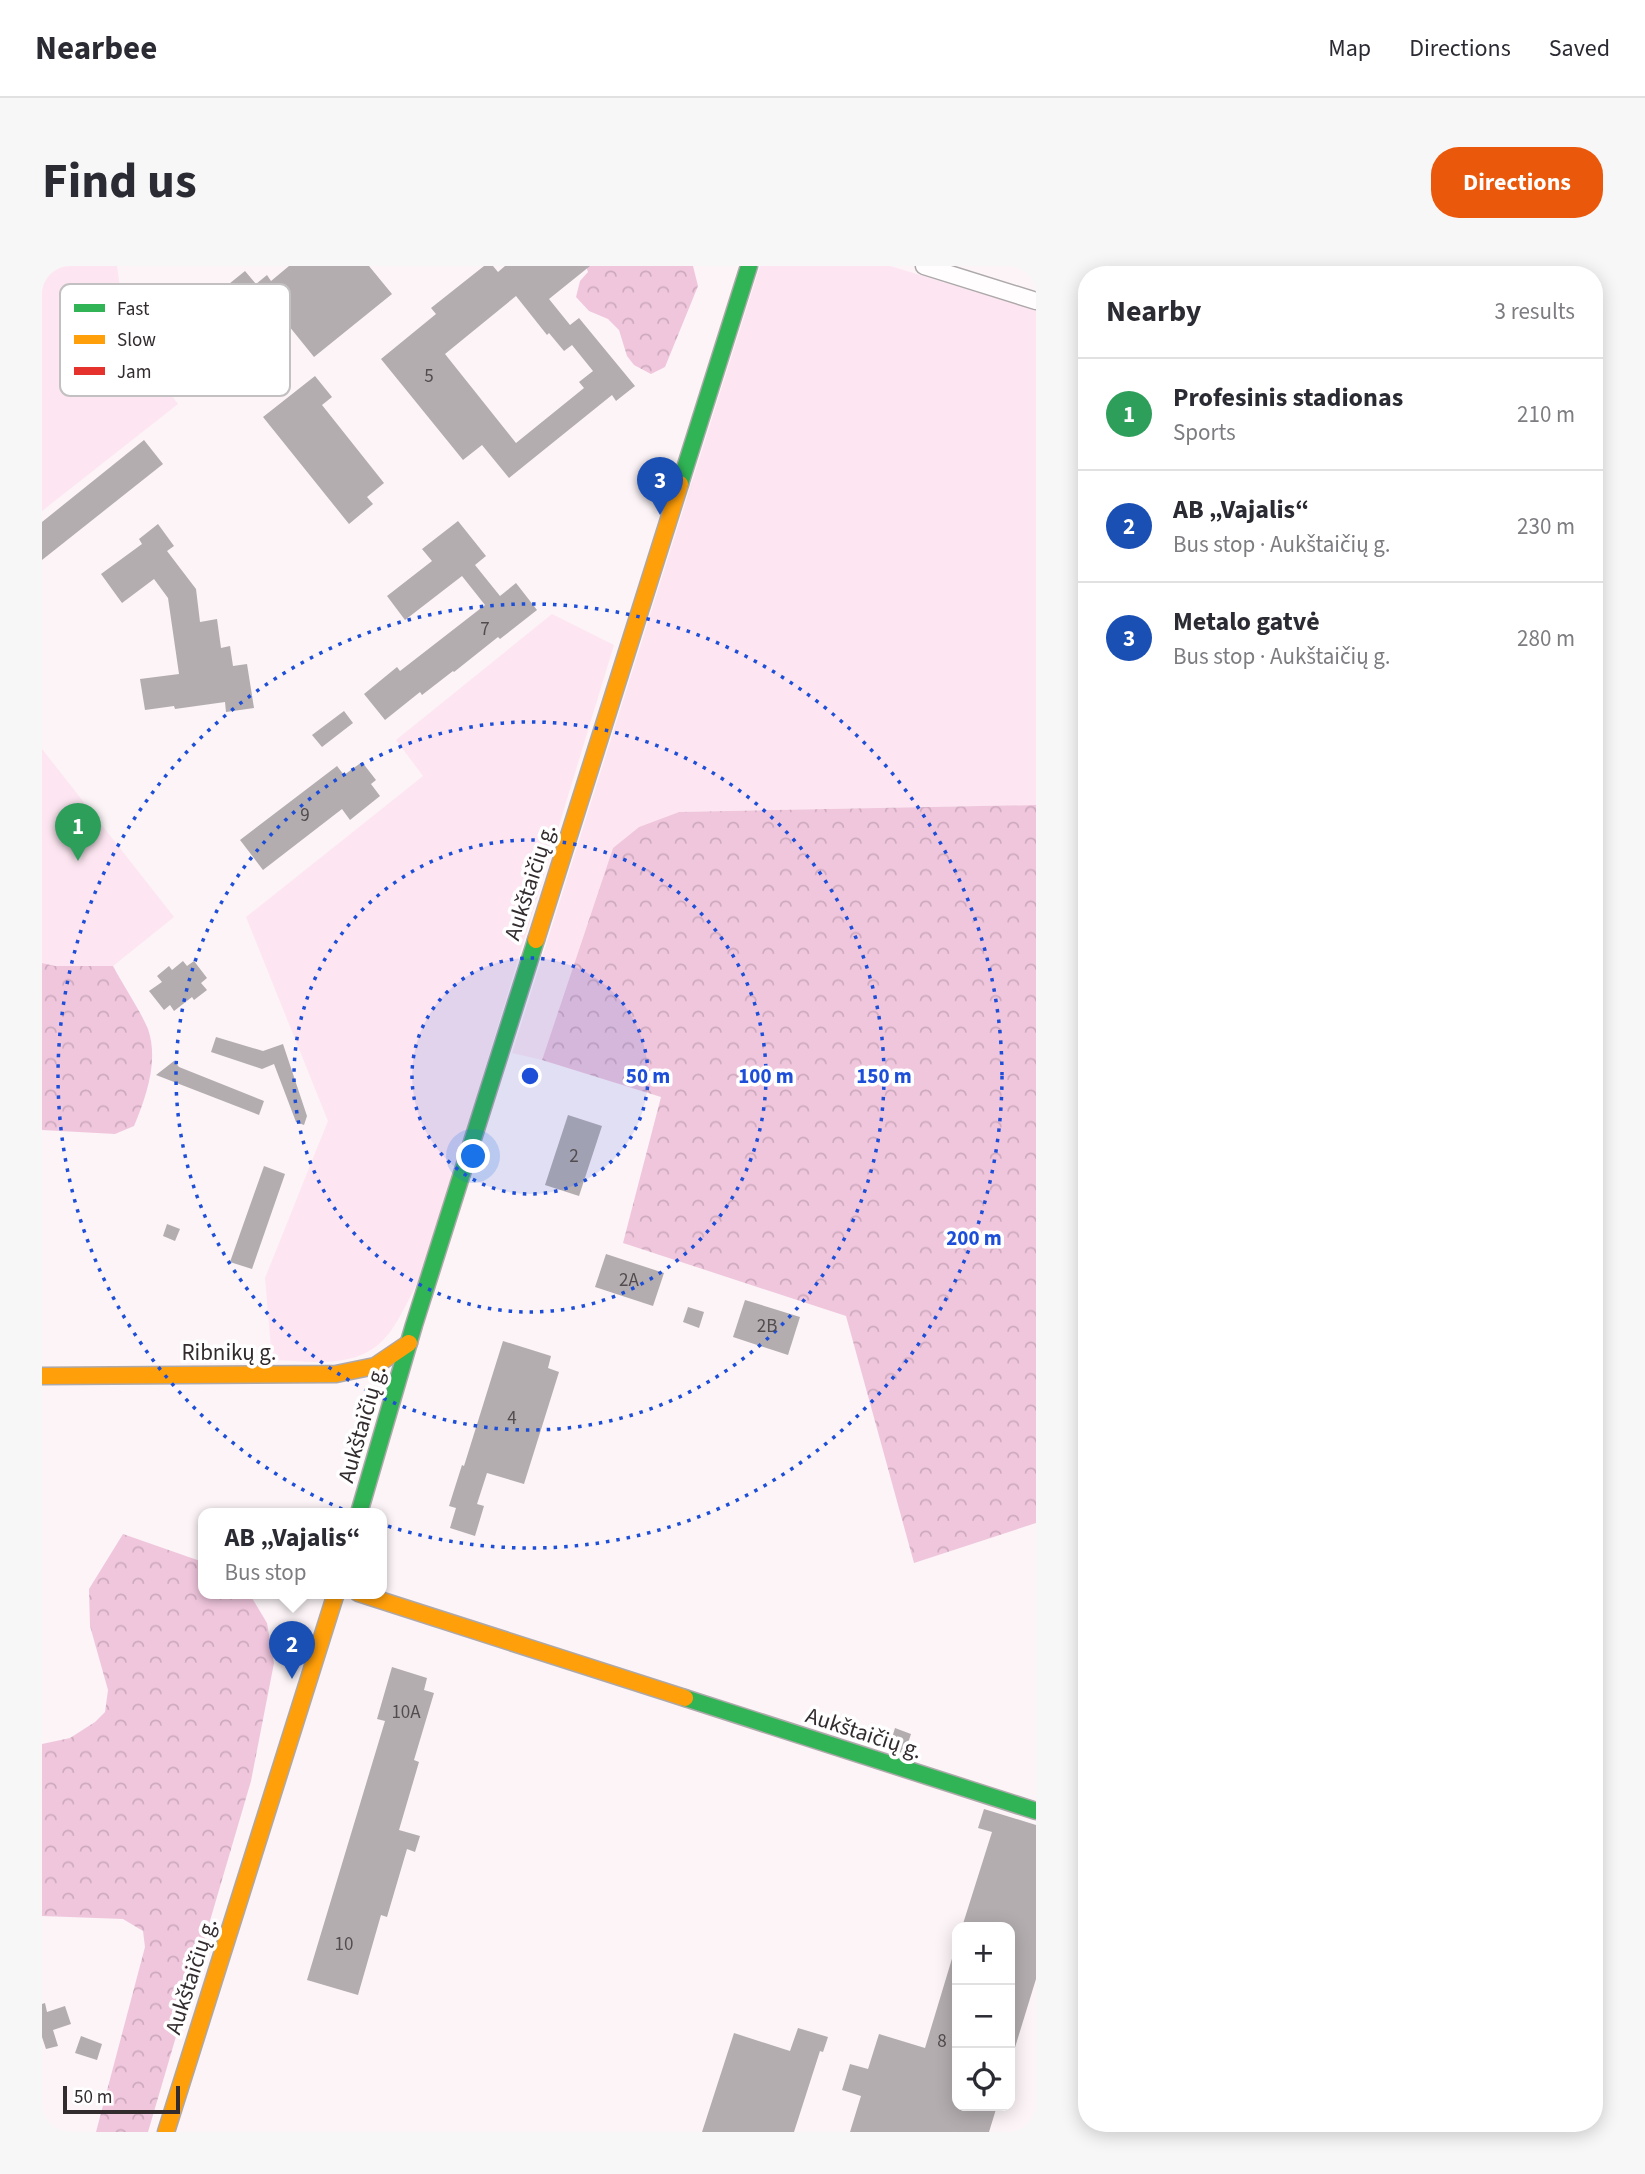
<!DOCTYPE html>
<meta charset="utf-8">
<style>
body{margin:0;font-family:"Source Sans 3",sans-serif;background:#f7f7f7;color:#2b2b33}
.controls{position:absolute;right:21px;bottom:21px;display:grid;overflow:hidden;border-radius:14px;box-shadow:0 4px 18px #0003}
.controls button{width:63px;height:63px;display:grid;place-items:center;padding:0;border:0;border-bottom:2px solid #e1e1e2;background:#fff;color:#2b2b33;font:35px sans-serif}
.scale{position:absolute;left:21px;bottom:18px;width:117px;box-sizing:border-box;padding-left:7px;border:4px solid #322c2f;border-top:0;font-size:19px;line-height:24px;white-space:nowrap;color:#322c2f;-webkit-text-stroke:5px #fff;paint-order:stroke}
.you{position:absolute;left:432px;top:891px;width:24px;height:24px;margin:-18px;border:5px solid #fff;border-radius:50%;background:#1a73e8;box-shadow:0 0 0 10px #1a73e833}
.badge{display:grid;place-items:center;width:46px;height:46px;border-radius:50%;background:#ea580c;color:#fff;font-size:23px;font-weight:700}
.pin{position:absolute;translate:-50% -58px;filter:drop-shadow(0 2px 4px #0008)}
.pin::after{content:'';position:absolute;top:37px;width:24px;height:21px;background:inherit;clip-path:polygon(0 0,100% 0,50% 100%)}
.popup{position:absolute;left:156px;top:1242px;width:189px;height:91px;box-sizing:border-box;display:grid;place-content:center;border-radius:14px;background:#fff;filter:drop-shadow(0 2px 5px #0005);font-size:23px;white-space:nowrap;color:#7c7c81}
.popup b{font-size:26px;color:#2b2b33}
.popup::after{content:'';position:absolute;left:50%;top:100%;margin-left:-14px;border:14px solid transparent;border-top-color:#fff}
.list{margin:0;padding:0;list-style:none}
h2{display:flex;justify-content:space-between;align-items:center;height:91px;margin:0;padding:0 28px;font-size:30px}
h2 small{font-size:23px;font-weight:400;color:#7c7c81}
.list li{display:grid;grid-template-columns:46px 1fr auto;gap:21px;align-items:center;box-sizing:border-box;height:112px;padding:0 28px;border-top:2px solid #e1e1e2}
.list b{display:block;font-size:26px;white-space:nowrap}
.list p{margin:0;font-size:23px;white-space:nowrap;color:#7c7c81}
.list em{font-size:23px;font-style:normal;color:#7c7c81}
.icon{flex:none;width:38px;height:38px;fill:none;stroke:currentColor;stroke-width:2;stroke-linecap:round;stroke-linejoin:round}
.map{position:relative;flex:none;width:994px;height:1866px;overflow:hidden;border-radius:28px}
header{display:flex;align-items:center;gap:42px;box-sizing:border-box;height:98px;padding:0 35px;background:#fff;border-bottom:2px solid #e1e1e2}
header strong{font-size:33px}
nav{display:flex;gap:38px;margin-inline-start:auto;font-size:24px}
.intro{display:flex;align-items:center;justify-content:space-between;box-sizing:border-box;height:168px;padding:0 42px}
h1{margin:0;font-size:49px}
.button{padding:18px 32px;border-radius:28px;background:#ea580c;color:#fff;font-size:24px;font-weight:700}
main{display:flex;gap:42px;padding:0 42px}
aside{flex:1;background:#fff;border-radius:28px;box-shadow:0 4px 18px #0003}
.map>svg:first-child{display:block}
</style>
<header>
<strong>Nearbee</strong>
<nav><a>Map</a><a>Directions</a><a>Saved</a></nav>
</header>
<div class="intro"><h1>Find us</h1><a class="button">Directions</a></div>
<main>
<div class="map">
<svg width="994" height="1866" viewBox="0 0 994 1866">
<defs>
<pattern id="forest-crowns" width="20" height="18" patternUnits="userSpaceOnUse" patternTransform="scale(1.75)"><rect width="20" height="18" fill="#f0c6dd"/><path d="M2 6a3 3 0 1 1 6 0M12 15a3 3 0 1 1 6 0" fill="none" stroke="#ceaabe"/></pattern>
</defs>
<rect width="100%" height="100%" fill="#fcf4f7"/>
<g fill="#fde6f1">
<polygon points="0,0 75,0 85,70 136,138 0,245"/>
<polygon points="718,0 848,0 994,44 994,539 637,546 597,561 571,582 500,794 470,787"/>
<path d="M510,348L572,379L381,1006C371,1024 356,1059 343,1072C315,1104 268,1095 230,1094L223,1012L286,855L204,651L381,510L354,474Z"/>
<polygon points="0,483 132,651 71,700 13,700 0,697"/>
</g>
<g fill="url(#forest-crowns)">
<polygon points="544,0 651,0 656,20 623,101 609,108 592,99 585,90 577,64 566,53 547,45 534,31 538,15 546,6"/>
<polygon points="994,539 994,1257 872,1297 804,1050 581,977 619,831 500,794 571,582 597,561 637,546"/>
<path d="M0,697L13,700H71C81,719 98,744 106,763C117,795 104,831 92,860L73,868L0,864Z"/>
<polygon points="81,1268 161,1296 161,1327 207,1327 225,1357 232,1397 209,1515 106,1866 54,1866 103,1681 101,1665 81,1653 0,1650 0,1478 28,1472 53,1456 63,1446 66,1424 48,1360 47,1323"/>
</g>
<g fill="#b3adb0" fill-rule="evenodd">
<polygon points="247,0 327,0 350,28 272,91 217,23 195,41 208,58 152,103 139,86 144,82 133,68 138,65 135,60 203,5 214,18 225,9 229,15"/>
<path d="M442,0H451L456,6L463,0H548L507,33L528,59L537,52L593,120L574,135L570,129L467,212L440,179L421,194L339,93L394,48L389,42ZM474,30L505,69L507,67L522,85L530,79L551,105L537,116L542,122L474,177L403,88Z"/>
<polygon points="273,110 290,131 280,139 342,217 325,231 331,238 307,258 221,151"/>
<polygon points="102,174 121,198 0,294 0,256"/>
<polygon points="416,255 444,290 433,299 458,330 474,317 495,344 458,373 456,371 412,406 411,405 380,429 378,426 343,454 322,428 355,401 358,405 443,339 420,310 363,354 345,330 390,295 380,283"/>
<polygon points="116,258 132,280 125,285 154,323 158,356 175,353 179,382 188,380 191,400 205,398 212,442 184,446 183,436 133,443 132,440 103,444 98,413 137,408 126,332 112,313 80,337 59,308 100,278 97,273"/>
<polygon points="302,445 311,457 280,481 270,469"/>
<polygon points="320,496 334,514 329,518 338,530 308,554 300,543 221,604 198,574 295,500 302,509"/>
<polygon points="141,695 145,700 152,695 165,712 159,717 165,724 152,734 150,731 132,745 128,739 122,744 107,725 120,716 115,710 127,700 130,704"/>
<polygon points="174,771 221,785 241,778 265,850 262,859 254,856 232,798 220,803 169,786"/>
<polygon points="132,795 137,801 222,835 217,849 114,809"/>
<polygon points="526,849 560,860 537,930 503,919"/>
<polygon points="222,900 243,908 210,1003 188,996"/>
<polygon points="125,958 138,963 133,975 121,970"/>
<polygon points="564,988 622,1007 611,1040 553,1021"/>
<polygon points="703,1034 758,1051 746,1089 691,1071"/>
<polygon points="646,1041 662,1046 657,1062 641,1056"/>
<polygon points="461,1075 509,1090 506,1102 517,1106 482,1218 445,1207 435,1238 442,1240 433,1270 408,1262 414,1242 407,1240 420,1199 422,1200"/>
<polygon points="350,1401 385,1412 382,1424 392,1427 372,1494 377,1496 357,1564 378,1570 373,1586 365,1583 345,1651 339,1649 316,1729 265,1714 343,1455 335,1453"/>
<polygon points="853,1462 869,1468 866,1477 870,1478 866,1489 841,1481 845,1470 850,1472"/>
<polygon points="942,1543 994,1559 994,1713 971,1788 968,1788 968,1661 920,1661 950,1566 936,1562"/>
<polygon points="912,1686 915,1687 915,1840 955,1840 947,1866 808,1866 819,1830 800,1824 808,1798 826,1803 837,1768 883,1782"/>
<polygon points="3,1737 5,1746 23,1740 29,1758 11,1764 16,1780 4,1783 0,1771 0,1738"/>
<polygon points="756,1762 786,1771 781,1786 778,1785 752,1866 660,1866 692,1767 748,1785"/>
<polygon points="39,1770 60,1778 55,1794 33,1787"/>
</g>
<g fill="none" stroke-linecap="round" stroke-linejoin="round">
<g stroke="#ada8aa" stroke-width="19">
<polyline id="street" points="882,0 994,35"/>
</g>
<g stroke="#ada8aa" stroke-width="19">
<g id="fast">
<polyline points="638,218 707,0"/>
<polyline points="317,1247 372,1059 494,674"/>
<polyline points="643,1432 994,1545"/>
</g>
</g>
<g stroke="#ada8aa" stroke-width="19">
<g id="slow">
<polyline points="494,674 638,218"/>
<polyline points="0,1110 294,1108 333,1100 367,1077"/>
<polyline points="316,1327 643,1432"/>
<polyline points="124,1866 294,1327"/>
</g>
</g>
<use href="#street" stroke="#fffdfe" stroke-width="16"/>
<use href="#fast" stroke="#30b455" stroke-width="16"/>
<use href="#slow" stroke="#ff9f0a" stroke-width="16"/>
</g>
<circle cx="488" cy="810" r="118" fill="#1d4ed8" fill-opacity=".12"/>
<g fill="none" stroke="#1d4ed8" stroke-width="3.5" stroke-dasharray="3.5 7">
<circle cx="488" cy="810" r="118"/>
<circle cx="488" cy="810" r="236"/>
<circle cx="488" cy="810" r="354"/>
<circle cx="488" cy="810" r="472"/>
</g>
<g text-anchor="middle" dominant-baseline="central" stroke-width="7" stroke-linejoin="round" paint-order="stroke">
<g font-size="19" fill="#524c4f">
<text x="387" y="110">5</text>
<text x="443" y="363">7</text>
<text x="263" y="549">9</text>
<text x="532" y="890">2</text>
<text x="587" y="1014">2A</text>
<text x="725" y="1060">2B</text>
<text x="470" y="1152">4</text>
<text x="364" y="1446">10A</text>
<text x="302" y="1678">10</text>
<text x="900" y="1775">8</text>
</g>
<g font-size="23" fill="#322c2f" stroke="#fff">
<text transform="translate(488 616) rotate(-72)">Aukštaičių g.</text>
<text x="187" y="1086">Ribnikų g.</text>
<text transform="translate(320 1158) rotate(-74)">Aukštaičių g.</text>
<text transform="translate(822 1467) rotate(18)">Aukštaičių g.</text>
<text transform="translate(149 1710) rotate(-72)">Aukštaičių g.</text>
</g>
</g>
<rect x="18" y="18" width="230" height="112" rx="10" fill="#fff" stroke="#c2c0c1" stroke-width="2"/>
<rect x="32" y="38" width="31" height="8" fill="#30b455"/>
<rect x="32" y="69" width="31" height="9" fill="#ff9f0a"/>
<rect x="32" y="101" width="31" height="8" fill="#e5322d"/>
<g font-size="19" fill="#322c2f">
<text x="75" y="49">Fast</text>
<text x="75" y="80">Slow</text>
<text x="75" y="112">Jam</text>
</g>
<circle cx="488" cy="810" r="10" fill="#1d4ed8" stroke="#fff" stroke-width="3.5"/>
<g font-size="21" text-anchor="middle" font-weight="bold" fill="#1d4ed8" stroke="#fff" stroke-width="7" stroke-linejoin="round" paint-order="stroke">
<text x="606" y="817">50 m</text>
<text x="724" y="817">100 m</text>
<text x="842" y="817">150 m</text>
<text x="932" y="979">200 m</text>
</g>
</svg>
<div class="controls">
<button>+</button>
<button>−</button>
<button><svg class="icon" aria-label="locate" viewBox="0 0 24 24"><circle cx="12" cy="12" r="6"/><path d="M12 2v4M12 18v4M2 12h4M18 12h4"/></svg></button>
</div>
<div class="scale">50 m</div>
<div class="you"></div>
<div class="pin badge" style="left:36px;top:595px;background:#2e9e5b">1</div>
<div class="pin badge" style="left:250px;top:1413px;background:#1a4fb4">2</div>
<div class="popup"><b>AB „Vajalis“</b>Bus stop</div>
<div class="pin badge" style="left:618px;top:249px;background:#1a4fb4">3</div>
</div>
<aside>
<h2>Nearby<small>3 results</small></h2>
<ul class="list">
<li><span class="badge" style="background:#2e9e5b">1</span><div><b>Profesinis stadionas</b><p>Sports</p></div><em>210 m</em></li>
<li><span class="badge" style="background:#1a4fb4">2</span><div><b>AB „Vajalis“</b><p>Bus stop · Aukštaičių g.</p></div><em>230 m</em></li>
<li><span class="badge" style="background:#1a4fb4">3</span><div><b>Metalo gatvė</b><p>Bus stop · Aukštaičių g.</p></div><em>280 m</em></li>
</ul>
</aside>
</main>
